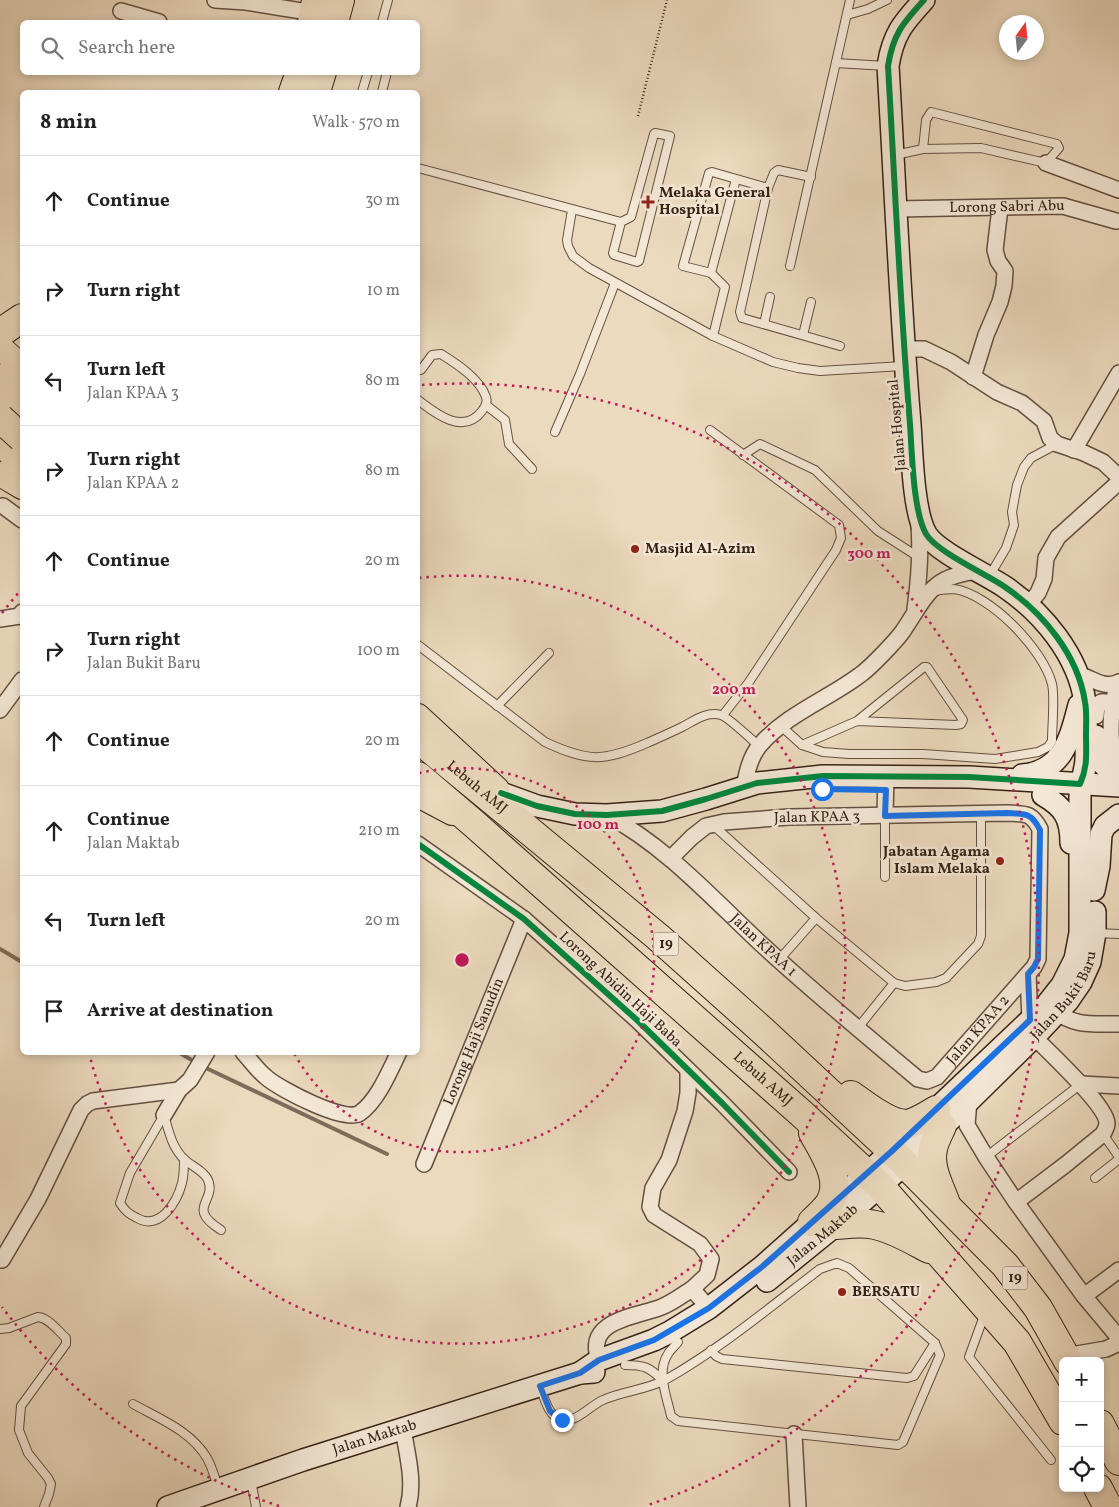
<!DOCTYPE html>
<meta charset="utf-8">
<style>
body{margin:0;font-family:Vollkorn,serif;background:#f2f2f2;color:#222}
.controls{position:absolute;right:15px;bottom:15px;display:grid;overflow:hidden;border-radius:8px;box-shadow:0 2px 8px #0003}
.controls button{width:45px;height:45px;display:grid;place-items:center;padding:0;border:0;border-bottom:1px solid #e0e0e0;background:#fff;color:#222;font:25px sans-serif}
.compass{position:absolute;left:999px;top:15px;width:45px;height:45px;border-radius:50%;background:#fff;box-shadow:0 2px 8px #0003;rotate:15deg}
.stop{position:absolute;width:15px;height:15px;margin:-11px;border:4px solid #1a73e8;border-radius:50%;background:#fff}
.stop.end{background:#1a73e8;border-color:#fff;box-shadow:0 1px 5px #0008}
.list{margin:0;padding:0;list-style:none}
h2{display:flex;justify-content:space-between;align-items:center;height:65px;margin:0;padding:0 20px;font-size:21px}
h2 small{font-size:16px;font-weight:400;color:#767676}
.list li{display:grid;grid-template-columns:32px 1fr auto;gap:15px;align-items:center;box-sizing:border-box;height:90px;padding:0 20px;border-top:1px solid #e0e0e0}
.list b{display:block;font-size:19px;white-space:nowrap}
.list p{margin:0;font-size:16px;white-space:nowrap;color:#767676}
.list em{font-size:16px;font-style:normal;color:#767676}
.icon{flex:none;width:28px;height:28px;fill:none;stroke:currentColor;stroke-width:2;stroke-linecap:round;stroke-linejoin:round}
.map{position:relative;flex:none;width:1119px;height:1507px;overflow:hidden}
.search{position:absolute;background:#fff;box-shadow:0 2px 8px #0003;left:20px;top:20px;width:400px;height:55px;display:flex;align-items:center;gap:12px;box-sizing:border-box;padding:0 18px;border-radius:8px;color:#767676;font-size:19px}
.panel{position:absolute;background:#fff;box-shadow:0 2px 8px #0003;left:20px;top:90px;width:400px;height:965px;border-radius:8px}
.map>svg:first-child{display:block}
</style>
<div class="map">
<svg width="1119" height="1507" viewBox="0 0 1119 1507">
<rect width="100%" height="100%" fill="#ecdabe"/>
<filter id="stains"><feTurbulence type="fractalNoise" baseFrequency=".004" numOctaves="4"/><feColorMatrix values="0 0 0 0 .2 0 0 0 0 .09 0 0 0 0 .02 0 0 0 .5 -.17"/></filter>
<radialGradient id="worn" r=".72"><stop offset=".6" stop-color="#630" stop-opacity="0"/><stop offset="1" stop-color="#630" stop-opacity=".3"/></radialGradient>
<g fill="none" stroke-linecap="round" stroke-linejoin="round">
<g stroke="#7e6b59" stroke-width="4">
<polyline points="0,949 22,962"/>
<polyline points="178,1052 195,1062"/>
<polyline points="206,1068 387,1154"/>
</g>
<g stroke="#645040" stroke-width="10">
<g id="lane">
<polyline points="847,15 868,9 887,0"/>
<polyline points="382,22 388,0"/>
<polyline points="836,63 886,66"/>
<polyline points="362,92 368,72"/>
<polyline points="382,92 387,72"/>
<polyline points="895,155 923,149 981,148 1046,163 1059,148 1057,144 931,112 926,120 923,149"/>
<polyline points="418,168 621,222 631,217 654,134 655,133 670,136 639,261 637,262 614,255 613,253 621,222"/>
<polyline points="768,188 740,312 742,318 840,346"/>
<polyline points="572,210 567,240 568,246 573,256 589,268 713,336 773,362 798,368 820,371 903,366"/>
<polyline points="790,266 850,0"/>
<polyline points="711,273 736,179"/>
<polyline points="764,324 770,297"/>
<polyline points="803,335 811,302"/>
<polyline points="713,336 725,287 711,273 683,266 709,173 712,172 768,188 774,173 778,170 811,177"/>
<path d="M418,370H421L432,355L441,354C457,364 480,379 486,397C488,402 485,407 482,411C463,436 435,413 418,400"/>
<polyline points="486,405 505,420 509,444 532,469"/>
<polyline points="710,430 839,525 841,538 836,550 749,682 723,715"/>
<polyline points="555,432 580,374 615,283"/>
<polyline points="743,455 760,444 815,470 878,531 920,558"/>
<polyline points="990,575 1006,548 1014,525 1012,512 1017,485 1024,467 1031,458 1057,444"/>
<path d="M418,645L545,742C588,762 603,762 647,743C658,738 670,733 682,727C694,721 706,711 721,715C728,717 751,739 759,746"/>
<polyline points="497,706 549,653"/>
<path d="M781,726L802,745L823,752L849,754H923L995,759L1038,752L1048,747L1052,741C1052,727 1055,696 1052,684C1043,649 990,594 954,589C948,589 941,590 935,591"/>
<polyline points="802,745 857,721 924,667 927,667 963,720 961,724 956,725 857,721"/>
<polyline points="713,825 816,918 894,983 905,986 936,982 946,978 978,944 981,936 981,813"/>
<polyline points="885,877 885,816"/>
<polyline points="1096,933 1119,934"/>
<polyline points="779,960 816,918"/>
<polyline points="857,1029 894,983"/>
<path d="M164,1115L130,1173L120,1203C125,1211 129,1214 137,1218C160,1231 177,1202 182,1183C184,1175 184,1167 184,1159"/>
<path d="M164,1115C169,1132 172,1148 185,1160C192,1166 205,1172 208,1180C217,1202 185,1207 221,1230"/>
<polyline points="1103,1134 1119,1157"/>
<polyline points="986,1157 1081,1084"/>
<polyline points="1095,1178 1118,1160 1119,1157"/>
<polyline points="985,1313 969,1357 1051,1460"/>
<path d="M0,1329L9,1328L38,1317C49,1318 58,1331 66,1338V1344L21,1406L19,1430L28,1453L48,1478L51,1484L49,1494L44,1507"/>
<polyline points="711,1350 716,1356 722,1359 907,1378 914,1376 935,1343"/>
<path d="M625,1365C644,1365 650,1367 663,1381"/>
<path d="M540,1386C544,1397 548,1417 562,1420C576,1423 591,1405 603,1400C622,1391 646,1390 665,1380C720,1349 770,1307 820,1269L837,1263L849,1268L935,1343L940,1355L903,1442L898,1445L678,1421L671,1416C667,1397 656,1372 668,1354C670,1350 675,1346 678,1342"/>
<path d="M133,1404C160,1419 191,1431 207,1458C212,1467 215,1478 218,1487"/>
<polyline points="251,1480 256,1507"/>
</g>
</g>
<g stroke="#645040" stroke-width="18">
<g id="street">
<polyline points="215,0 246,2 314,13"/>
<polyline points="121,11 159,22"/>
<polyline points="1046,163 1119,190"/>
<path id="s1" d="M896,209L1063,206L1116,221"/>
<polyline points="904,349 924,349 951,362 997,392 1022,403 1044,421 1050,438 1057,444 1084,453 1103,462 1119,477"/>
<polyline points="973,377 986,335 1000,302 1004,286 1005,271 998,261 995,250 1000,208"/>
<polyline points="1074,450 1119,373"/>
<polyline points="3,506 22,520"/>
<polyline points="1028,605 1038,593 1044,579 1046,558 1058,537 1119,482"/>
<path d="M915,609C919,580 921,553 919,525"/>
<polyline points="0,619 20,616 22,612"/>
<path d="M1086,677C1097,682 1107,688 1119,682"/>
<path d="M1119,686C1111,696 1110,731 1112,745C1112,750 1115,755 1119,758"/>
<polyline points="0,710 22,680"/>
<path d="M1096,716L1097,705C1103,699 1109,702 1113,709"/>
<path d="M744,787C747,772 750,757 760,745C787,714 828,699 860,675C870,668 896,641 903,631C927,595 932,575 980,571"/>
<path id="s2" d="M607,815C665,846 711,897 759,942C810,989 864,1034 918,1079L927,1081L937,1077L1034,967L1038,959L1040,829C1031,812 1025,814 1007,813L789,817L724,822L706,826L692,837L670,859"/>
<polyline points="885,816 886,776"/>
<polyline points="418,844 524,919 637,1020 723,1104 789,1172"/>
<polyline points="1028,974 1030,1020"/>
<path d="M1050,1007C1073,1027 1090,1024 1119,1024"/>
<path d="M243,1052C251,1061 258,1071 267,1078C280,1089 346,1124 360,1113C378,1100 389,1072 399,1052"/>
<polyline points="688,1070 688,1093 685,1111 669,1160 653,1188 650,1207 654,1215 700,1244 711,1259 707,1275 692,1289 709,1308"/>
<polyline points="1081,1084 1119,1086"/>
<polyline points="969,1100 967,1125 986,1157 1016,1202 1084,1296 1119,1338"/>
<polyline points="164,1115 179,1090 190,1080 207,1052"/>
<path id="s3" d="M424,1164L524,919"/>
<path d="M1016,1202L1065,1165L1103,1134C1105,1130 1107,1127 1107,1123C1106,1105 1049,1052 1034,1037"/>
<polyline points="2,1260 38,1199 81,1110 87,1104 93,1101 179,1090"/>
<polyline points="1084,1296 1119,1270"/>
<polyline points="1065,1356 1106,1349 1119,1343"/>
<path d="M599,1360C585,1321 633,1317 659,1308C671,1304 682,1295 692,1289"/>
<path d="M403,1429C407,1454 415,1482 408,1507"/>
<polyline points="794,1434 798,1507"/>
</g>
</g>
<g stroke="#372216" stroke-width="24">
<g id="secondary">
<path d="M1096,736C1095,759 1100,764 1119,777"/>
<path d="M1022,775C1063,772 1070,739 1079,705"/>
<polyline points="501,793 537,806 575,814 607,815 662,811 706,799 757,783 823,776 969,777 1119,786"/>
<path d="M1043,795C1064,807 1071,818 1071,843"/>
<polyline points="1094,890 1099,866 1101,834 1105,826 1119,815"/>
<path id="s4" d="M767,1281L836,1225L905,1164L1034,1037L1068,1001L1081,982L1090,962L1095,933V912"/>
<path d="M580,1373L599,1360L654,1340L670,1332L709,1308L763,1266L892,1151L1047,1004L1062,985L1075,959L1080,933V784C1088,766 1086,753 1086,734C1086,723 1087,712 1085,702C1078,655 1043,613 1005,587C986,574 937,552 926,534C913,511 912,452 910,424C900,305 895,185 888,66C893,34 903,23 924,0"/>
<path id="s5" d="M168,1507L303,1460L580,1373L594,1372"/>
</g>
</g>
<g stroke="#372216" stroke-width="26">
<g id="primary">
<polyline points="0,347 22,367"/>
<path d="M14,413L5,417C4,420 1,425 1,428C0,443 14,459 22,470"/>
<polyline points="0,474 22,487"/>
<polyline points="418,716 497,789"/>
<polyline points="418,795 452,813"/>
</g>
</g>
<g stroke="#372216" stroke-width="30">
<g id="highway">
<polyline points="312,22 316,0"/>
<polyline points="334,22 340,0"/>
<polyline points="293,92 300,72"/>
<polyline points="316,92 322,72"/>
<polyline points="0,333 22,318"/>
<polyline points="0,381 22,367"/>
<polyline points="0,386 22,405"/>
<path id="s6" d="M418,739L658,937L763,1031L892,1151L1005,1265L1038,1308L1068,1361"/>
<path id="s7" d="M418,776L472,822L802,1114L880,1186L1017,1342L1063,1421"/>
<path d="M851,1095C866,1105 892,1128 911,1123C920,1120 928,1115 936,1110"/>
<path d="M942,1126C939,1133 934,1142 933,1149C929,1167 939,1185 945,1201"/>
<path d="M812,1222C818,1216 825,1210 829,1204C844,1181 824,1153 813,1133"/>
<path d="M836,1225C849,1224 862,1222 875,1225C894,1229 912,1240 929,1249"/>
<polyline points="1100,1424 1119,1461"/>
<polyline points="1098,1488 1108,1507"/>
</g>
</g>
<polyline stroke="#372216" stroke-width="2.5" stroke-dasharray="1 2.5" stroke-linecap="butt" points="638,116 667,0"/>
<use href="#lane" stroke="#f3e7d5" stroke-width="8"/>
<use href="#street" stroke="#f3e7d5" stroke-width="15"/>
<use href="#secondary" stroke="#f3e7d5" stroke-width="21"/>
<use href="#primary" stroke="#ecdabe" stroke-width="24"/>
<use href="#highway" stroke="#ecdabe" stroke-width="28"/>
<g stroke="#372216" stroke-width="30" stroke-linecap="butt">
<polyline id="highway-bridge" points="0,418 22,438"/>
</g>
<use href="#highway-bridge" stroke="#ecdabe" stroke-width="28"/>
<g stroke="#f3e7d5" stroke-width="9">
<g id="cycleway">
<path d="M501,793L537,806L575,814L607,815L662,811L706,799L757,783L823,776L969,777L1080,784C1088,766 1086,753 1086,734C1086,723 1087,712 1085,702C1078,655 1043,613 1005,587C986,574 937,552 926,534C913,511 912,452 910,424C900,305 895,185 888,66C893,34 903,23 924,0"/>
<polyline points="418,844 524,919 637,1020 723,1104 789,1172"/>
</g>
</g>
<use href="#cycleway" stroke="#00873e" stroke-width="6"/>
</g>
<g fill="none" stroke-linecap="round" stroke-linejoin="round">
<path stroke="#1a73e8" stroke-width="6" d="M562,1420L550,1411L540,1386L580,1373L599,1360L654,1340L709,1308L763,1266L892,1151L1030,1020L1028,974L1034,967L1038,959L1040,830C1031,812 1025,814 1007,813L885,816L886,790L822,789"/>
</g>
<g fill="none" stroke="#c2185b" stroke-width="2.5" stroke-dasharray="2.5 5">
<path d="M419 773A192 192 0 1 1 294 1053"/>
<path d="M419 578A384 384 0 1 1 89 1053"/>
<path d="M279 1506A576 576 0 0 1 2 1307M2 613A576 576 0 0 1 21 590M422 385A576 576 0 0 1 645 1506"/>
</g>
<g fill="#8f2418" stroke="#f3e7d5" stroke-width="2">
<path d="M645.5 194.5h5v5h5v5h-5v5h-5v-5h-5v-5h5z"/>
<circle cx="635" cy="549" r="5"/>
<circle cx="1000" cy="861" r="5"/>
<circle cx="842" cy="1292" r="5"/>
</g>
<g text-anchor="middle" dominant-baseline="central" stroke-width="5" stroke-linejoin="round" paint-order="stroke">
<g fill="#f3e7d5" stroke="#6f5d4f" stroke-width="1">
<rect x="653.5" y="932.5" width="25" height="23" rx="4"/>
<rect x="1002.5" y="1266.5" width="25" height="23" rx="4"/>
</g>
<g font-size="14" font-weight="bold" fill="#372216">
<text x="666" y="944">19</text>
<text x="1015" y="1278">19</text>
</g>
<g font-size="15" font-weight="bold" fill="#372216" stroke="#f3e7d5" text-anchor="start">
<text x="659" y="193">Melaka General<tspan x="659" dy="17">Hospital</tspan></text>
<text x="645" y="549">Masjid Al-Azim</text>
<text x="990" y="852" text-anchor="end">Jabatan Agama<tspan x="990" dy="17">Islam Melaka</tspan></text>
<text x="852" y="1292">BERSATU</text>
</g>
<g font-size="15" fill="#372216" stroke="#f3e7d5">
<text stroke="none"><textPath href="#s1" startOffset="111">Lorong Sabri Abu</textPath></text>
<text transform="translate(898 425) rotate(-95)">Jalan Hospital</text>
<text stroke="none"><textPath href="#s6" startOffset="76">Lebuh AMJ</textPath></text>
<text transform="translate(817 818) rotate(-1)">Jalan KPAA 3</text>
<text stroke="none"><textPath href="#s2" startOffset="204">Jalan KPAA 1</textPath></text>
<text transform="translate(620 990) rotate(43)">Lorong Abidin Haji Baba</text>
<text stroke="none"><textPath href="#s4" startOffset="414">Jalan Bukit Baru</textPath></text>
<text stroke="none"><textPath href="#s2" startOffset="491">Jalan KPAA 2</textPath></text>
<text stroke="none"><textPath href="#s3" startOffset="132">Lorong Haji Sanudin</textPath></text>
<text stroke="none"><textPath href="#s7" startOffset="459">Lebuh AMJ</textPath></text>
<text stroke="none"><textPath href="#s4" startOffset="72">Jalan Maktab</textPath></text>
<text stroke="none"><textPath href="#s5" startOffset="218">Jalan Maktab</textPath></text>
</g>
</g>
<circle cx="462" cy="960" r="8" fill="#c2185b" stroke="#f3e7d5" stroke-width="2.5"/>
<g font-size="15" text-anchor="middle" font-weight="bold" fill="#c2185b" stroke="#f3e7d5" stroke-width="5" stroke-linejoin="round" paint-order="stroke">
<text x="869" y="558">300 m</text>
<text x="734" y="694">200 m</text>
<text x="598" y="829">100 m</text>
</g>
<rect width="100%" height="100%" filter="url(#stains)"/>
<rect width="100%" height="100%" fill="url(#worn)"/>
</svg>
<div class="controls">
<button>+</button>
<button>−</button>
<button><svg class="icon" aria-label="locate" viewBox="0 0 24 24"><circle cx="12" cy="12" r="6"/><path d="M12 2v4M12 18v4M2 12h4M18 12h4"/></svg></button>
</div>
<svg class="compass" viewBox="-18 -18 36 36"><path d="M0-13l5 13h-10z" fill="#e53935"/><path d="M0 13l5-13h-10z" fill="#767676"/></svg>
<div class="stop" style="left:822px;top:789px"></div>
<div class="stop end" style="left:562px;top:1420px"></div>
<div class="search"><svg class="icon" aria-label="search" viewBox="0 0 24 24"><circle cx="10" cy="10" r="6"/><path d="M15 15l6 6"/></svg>Search here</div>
<section class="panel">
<h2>8 min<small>Walk · 570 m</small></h2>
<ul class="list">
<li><svg class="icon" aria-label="ahead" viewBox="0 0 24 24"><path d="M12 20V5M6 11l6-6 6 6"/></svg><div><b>Continue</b></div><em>30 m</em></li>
<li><svg class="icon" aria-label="right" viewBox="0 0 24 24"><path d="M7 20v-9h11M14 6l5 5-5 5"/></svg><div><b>Turn right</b></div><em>10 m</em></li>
<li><svg class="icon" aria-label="left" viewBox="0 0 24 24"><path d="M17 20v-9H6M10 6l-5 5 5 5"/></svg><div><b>Turn left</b><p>Jalan KPAA 3</p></div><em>80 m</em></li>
<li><svg class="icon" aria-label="right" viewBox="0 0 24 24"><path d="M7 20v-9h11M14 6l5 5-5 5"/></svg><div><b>Turn right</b><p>Jalan KPAA 2</p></div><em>80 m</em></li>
<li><svg class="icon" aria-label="ahead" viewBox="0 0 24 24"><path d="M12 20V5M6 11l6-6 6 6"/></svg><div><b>Continue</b></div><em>20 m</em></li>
<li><svg class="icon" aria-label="right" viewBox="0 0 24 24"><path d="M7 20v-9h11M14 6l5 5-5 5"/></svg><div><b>Turn right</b><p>Jalan Bukit Baru</p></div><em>100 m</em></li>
<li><svg class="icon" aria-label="ahead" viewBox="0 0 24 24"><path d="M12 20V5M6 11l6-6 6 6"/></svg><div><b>Continue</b></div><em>20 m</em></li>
<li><svg class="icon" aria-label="ahead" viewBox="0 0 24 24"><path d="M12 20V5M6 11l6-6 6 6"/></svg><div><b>Continue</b><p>Jalan Maktab</p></div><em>210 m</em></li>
<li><svg class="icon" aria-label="left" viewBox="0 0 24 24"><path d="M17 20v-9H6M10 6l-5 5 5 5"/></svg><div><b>Turn left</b></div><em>20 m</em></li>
<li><svg class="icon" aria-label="arrive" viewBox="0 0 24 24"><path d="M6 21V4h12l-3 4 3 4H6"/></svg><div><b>Arrive at destination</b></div></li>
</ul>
</section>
</div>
